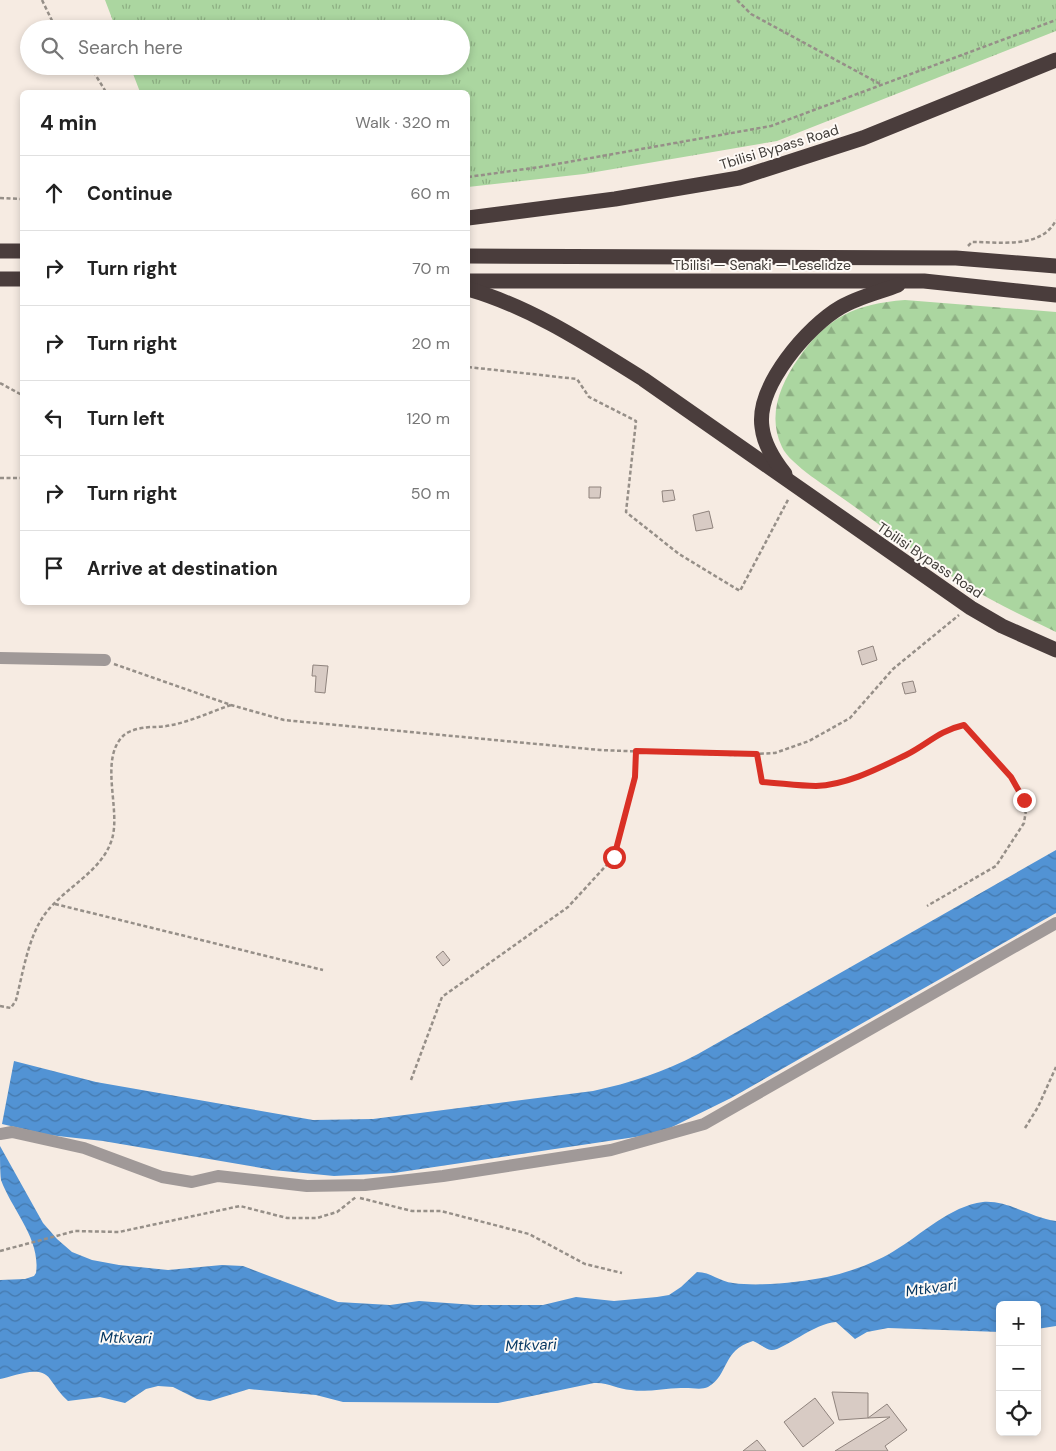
<!DOCTYPE html>
<meta charset="utf-8">
<style>
body{margin:0;font-family:"DM Sans",sans-serif;background:#f2f2f2;color:#222}
.controls{position:absolute;right:15px;bottom:15px;display:grid;overflow:hidden;border-radius:8px;box-shadow:0 2px 8px #0003}
.controls button{width:45px;height:45px;display:grid;place-items:center;padding:0;border:0;border-bottom:1px solid #e0e0e0;background:#fff;color:#222;font:25px sans-serif}
.stop{position:absolute;width:15px;height:15px;margin:-11px;border:4px solid #d93025;border-radius:50%;background:#fff}
.stop.end{background:#d93025;border-color:#fff;box-shadow:0 1px 5px #0008}
.list{margin:0;padding:0;list-style:none}
h2{display:flex;justify-content:space-between;align-items:center;height:65px;margin:0;padding:0 20px;font-size:21px}
h2 small{font-size:16px;font-weight:400;color:#767676}
.list li{display:grid;grid-template-columns:32px 1fr auto;gap:15px;align-items:center;box-sizing:border-box;height:75px;padding:0 20px;border-top:1px solid #e0e0e0}
.list b{display:block;font-size:19px;white-space:nowrap}
.list em{font-size:16px;font-style:normal;color:#767676}
.icon{flex:none;width:28px;height:28px;fill:none;stroke:currentColor;stroke-width:2;stroke-linecap:round;stroke-linejoin:round}
.map{position:relative;flex:none;width:1056px;height:1451px;overflow:hidden}
.search{position:absolute;background:#fff;box-shadow:0 2px 8px #0003;left:20px;top:20px;width:450px;height:55px;display:flex;align-items:center;gap:12px;box-sizing:border-box;padding:0 18px;border-radius:28px;color:#767676;font-size:19px}
.panel{position:absolute;background:#fff;box-shadow:0 2px 8px #0003;left:20px;top:90px;width:450px;height:515px;border-radius:8px}
.map>svg:first-child{display:block}
</style>
<div class="map">
<svg width="1056" height="1451" viewBox="0 0 1056 1451">
<defs>
<pattern id="grass-tufts" width="24" height="20" patternUnits="userSpaceOnUse" patternTransform="scale(1.25)"><rect width="24" height="20" fill="#abd6a0"/><path d="M3 7l-1-3M5 7V3M7 7l1-3M15 17l-1-3M17 17v-4M19 17l1-3" fill="none" stroke="#8daf83"/></pattern>
<pattern id="forest-firs" width="22" height="20" patternUnits="userSpaceOnUse" patternTransform="scale(1.25)"><rect width="22" height="20" fill="#abd6a0"/><path d="M5 1l3.5 6h-7zM16 11l3.5 6h-7z" fill="#8daf83"/></pattern>
<pattern id="water-waves" width="16" height="10" patternUnits="userSpaceOnUse" patternTransform="scale(1.25)"><rect width="16" height="10" fill="#5293d4"/><path d="M0 5q4-4 8 0t8 0" fill="none" stroke="#4579ad"/></pattern>
</defs>
<rect width="100%" height="100%" fill="#f6ebe2"/>
<polygon fill="url(#grass-tufts)" points="105,0 1056,0 1056,31 777,141 584,174 468,187 468,92 140,92 130,66 461,66 461,29 116,29"/>
<path fill="url(#forest-firs)" d="M905,300L1056,312V632C1024,617 992,601 962,583C923,559 886,529 848,502C831,489 790,465 782,447C767,416 780,385 798,359C827,317 855,304 905,300Z"/>
<g fill="url(#water-waves)">
<path d="M1056,850V913L731,1098L670,1128L642,1136L394,1173L334,1176L273,1170L103,1141L49,1135L2,1124L14,1061L96,1082L313,1120L373,1119L593,1091C630,1083 664,1072 698,1054Z"/>
<path d="M0,1146L43,1223L57,1239L72,1252L92,1260L119,1265L168,1270L222,1265L243,1266L338,1302L390,1305L419,1301L475,1305H543L576,1297L614,1301L657,1297L669,1295L681,1287L697,1272C711,1272 720,1282 733,1283C760,1287 800,1282 827,1277C849,1272 875,1263 894,1251C921,1235 950,1206 983,1202C1008,1200 1032,1218 1056,1221V1326L1037,1329V1305H1000V1332L888,1328L867,1332L855,1339L836,1322C814,1323 781,1352 771,1350C765,1349 759,1343 753,1341C721,1351 730,1374 708,1387C702,1390 693,1388 685,1388C667,1387 649,1393 631,1390C617,1389 608,1382 594,1383L498,1403L343,1402L316,1395L249,1389L210,1401L197,1399L173,1387L158,1386L146,1389L125,1403L100,1397L68,1401C60,1394 56,1387 50,1379C39,1364 14,1377 0,1379V1280L25,1279L34,1276L36,1273C41,1239 12,1210 1,1180C0,1171 0,1156 0,1146Z"/>
</g>
<g fill="#d8cbc4" stroke="#8f837d">
<polygon points="589,487 601,487 600,498 589,498"/>
<polygon points="673,490 675,500 663,502 662,491"/>
<polygon points="709,511 713,528 696,531 693,515"/>
<polygon points="873,646 877,660 862,665 858,651"/>
<polygon points="313,665 328,666 325,693 315,692 316,676 312,676"/>
<polygon points="913,681 916,692 905,694 902,683"/>
<polygon points="443,951 450,960 443,966 436,957"/>
<polygon points="832,1392 868,1393 868,1418 839,1420"/>
<polygon points="815,1398 834,1423 803,1447 784,1422"/>
<polygon points="887,1404 907,1430 885,1446 888,1451 835,1451 890,1417 868,1418"/>
<polygon points="757,1440 766,1451 743,1451"/>
</g>
<g fill="none" stroke-linecap="round" stroke-linejoin="round">
<g stroke="#968f88" stroke-width="2.5" stroke-dasharray="4 2.5" stroke-linecap="butt">
<polyline points="42,0 56,29"/>
<polyline points="737,0 751,14 882,85"/>
<polyline points="90,66 106,92"/>
<polyline points="468,177 540,167 771,126 1056,20"/>
<polyline points="0,198 22,199"/>
<path d="M968,246L972,242C1000,242 1042,249 1056,220"/>
<polyline points="468,367 577,379 589,397 636,421 626,512 679,554 740,591 789,498"/>
<polyline points="0,383 22,395"/>
<polyline points="0,478 22,478"/>
<polyline points="114,664 231,705 284,720 600,750 732,755 775,753 809,741 850,718 893,669 959,615"/>
<path d="M757,754L762,782C780,783 798,786 816,786C847,785 879,768 906,755C928,744 938,731 964,725L1011,777L1025,800L1026,810L1024,823L996,866L927,906"/>
<polyline points="55,904 323,970"/>
<path d="M0,1006L11,1008L16,1000C23,973 28,937 45,914C65,887 102,872 112,839C121,809 99,760 123,736C130,729 145,727 154,727C180,727 207,713 231,705"/>
<polyline points="411,1080 442,997 568,907 614,857 635,777 636,751"/>
<polyline points="1025,1128 1038,1107 1056,1067"/>
<polyline points="360,1198 412,1211 441,1211 529,1234 585,1264 622,1273"/>
<polyline points="0,1251 75,1231 119,1232 240,1206 287,1218 317,1218 337,1212 356,1197"/>
</g>
<g stroke="#a09998" stroke-width="12">
<polyline points="0,658 105,660"/>
<polyline points="0,1134 12,1132 84,1148 162,1177 192,1182 218,1176 307,1186 365,1185 443,1176 611,1150 704,1124 1056,923"/>
</g>
<g stroke="#4a3d3c" stroke-width="15">
<polyline points="468,218 615,199 739,178 863,138 1056,60"/>
<polyline points="0,251 22,251"/>
<polyline points="468,256 956,258 1056,266"/>
<polyline points="0,279 22,279"/>
<polyline points="468,281 924,281 1056,295"/>
<path d="M468,289C531,307 587,344 643,379L971,608L1002,626L1056,650"/>
<path d="M785,474C774,460 764,445 762,427C756,386 808,326 841,307C858,297 880,292 898,285"/>
</g>
</g>
<g fill="none" stroke-linecap="round" stroke-linejoin="round">
<path stroke="#d93025" stroke-width="6" d="M614,857L635,777L636,751L757,754L762,782C780,783 798,786 816,786C847,785 879,768 906,755C928,744 938,731 964,725L1011,777L1024,800"/>
</g>
<g text-anchor="middle" dominant-baseline="central" stroke-width="4" stroke-linejoin="round" paint-order="stroke">
<g font-size="14" fill="#403c38" stroke="#fefaf6">
<text transform="translate(779 147) rotate(-17)">Tbilisi Bypass Road</text>
<text x="762" y="265">Tbilisi — Senaki — Leselidze</text>
<text transform="translate(930 560) rotate(34)">Tbilisi Bypass Road</text>
</g>
<g font-size="15" font-style="italic" fill="#073862" stroke="#fefaf6">
<text transform="translate(931 1288) rotate(-8)">Mtkvari</text>
<text transform="translate(126 1338) rotate(1)">Mtkvari</text>
<text transform="translate(531 1345) rotate(-2)">Mtkvari</text>
</g>
</g>
</svg>
<div class="controls">
<button>+</button>
<button>−</button>
<button><svg class="icon" aria-label="locate" viewBox="0 0 24 24"><circle cx="12" cy="12" r="6"/><path d="M12 2v4M12 18v4M2 12h4M18 12h4"/></svg></button>
</div>
<div class="stop" style="left:614px;top:857px"></div>
<div class="stop end" style="left:1024px;top:800px"></div>
<div class="search"><svg class="icon" aria-label="search" viewBox="0 0 24 24"><circle cx="10" cy="10" r="6"/><path d="M15 15l6 6"/></svg>Search here</div>
<section class="panel">
<h2>4 min<small>Walk · 320 m</small></h2>
<ul class="list">
<li><svg class="icon" aria-label="ahead" viewBox="0 0 24 24"><path d="M12 20V5M6 11l6-6 6 6"/></svg><div><b>Continue</b></div><em>60 m</em></li>
<li><svg class="icon" aria-label="right" viewBox="0 0 24 24"><path d="M7 20v-9h11M14 6l5 5-5 5"/></svg><div><b>Turn right</b></div><em>70 m</em></li>
<li><svg class="icon" aria-label="right" viewBox="0 0 24 24"><path d="M7 20v-9h11M14 6l5 5-5 5"/></svg><div><b>Turn right</b></div><em>20 m</em></li>
<li><svg class="icon" aria-label="left" viewBox="0 0 24 24"><path d="M17 20v-9H6M10 6l-5 5 5 5"/></svg><div><b>Turn left</b></div><em>120 m</em></li>
<li><svg class="icon" aria-label="right" viewBox="0 0 24 24"><path d="M7 20v-9h11M14 6l5 5-5 5"/></svg><div><b>Turn right</b></div><em>50 m</em></li>
<li><svg class="icon" aria-label="arrive" viewBox="0 0 24 24"><path d="M6 21V4h12l-3 4 3 4H6"/></svg><div><b>Arrive at destination</b></div></li>
</ul>
</section>
</div>
